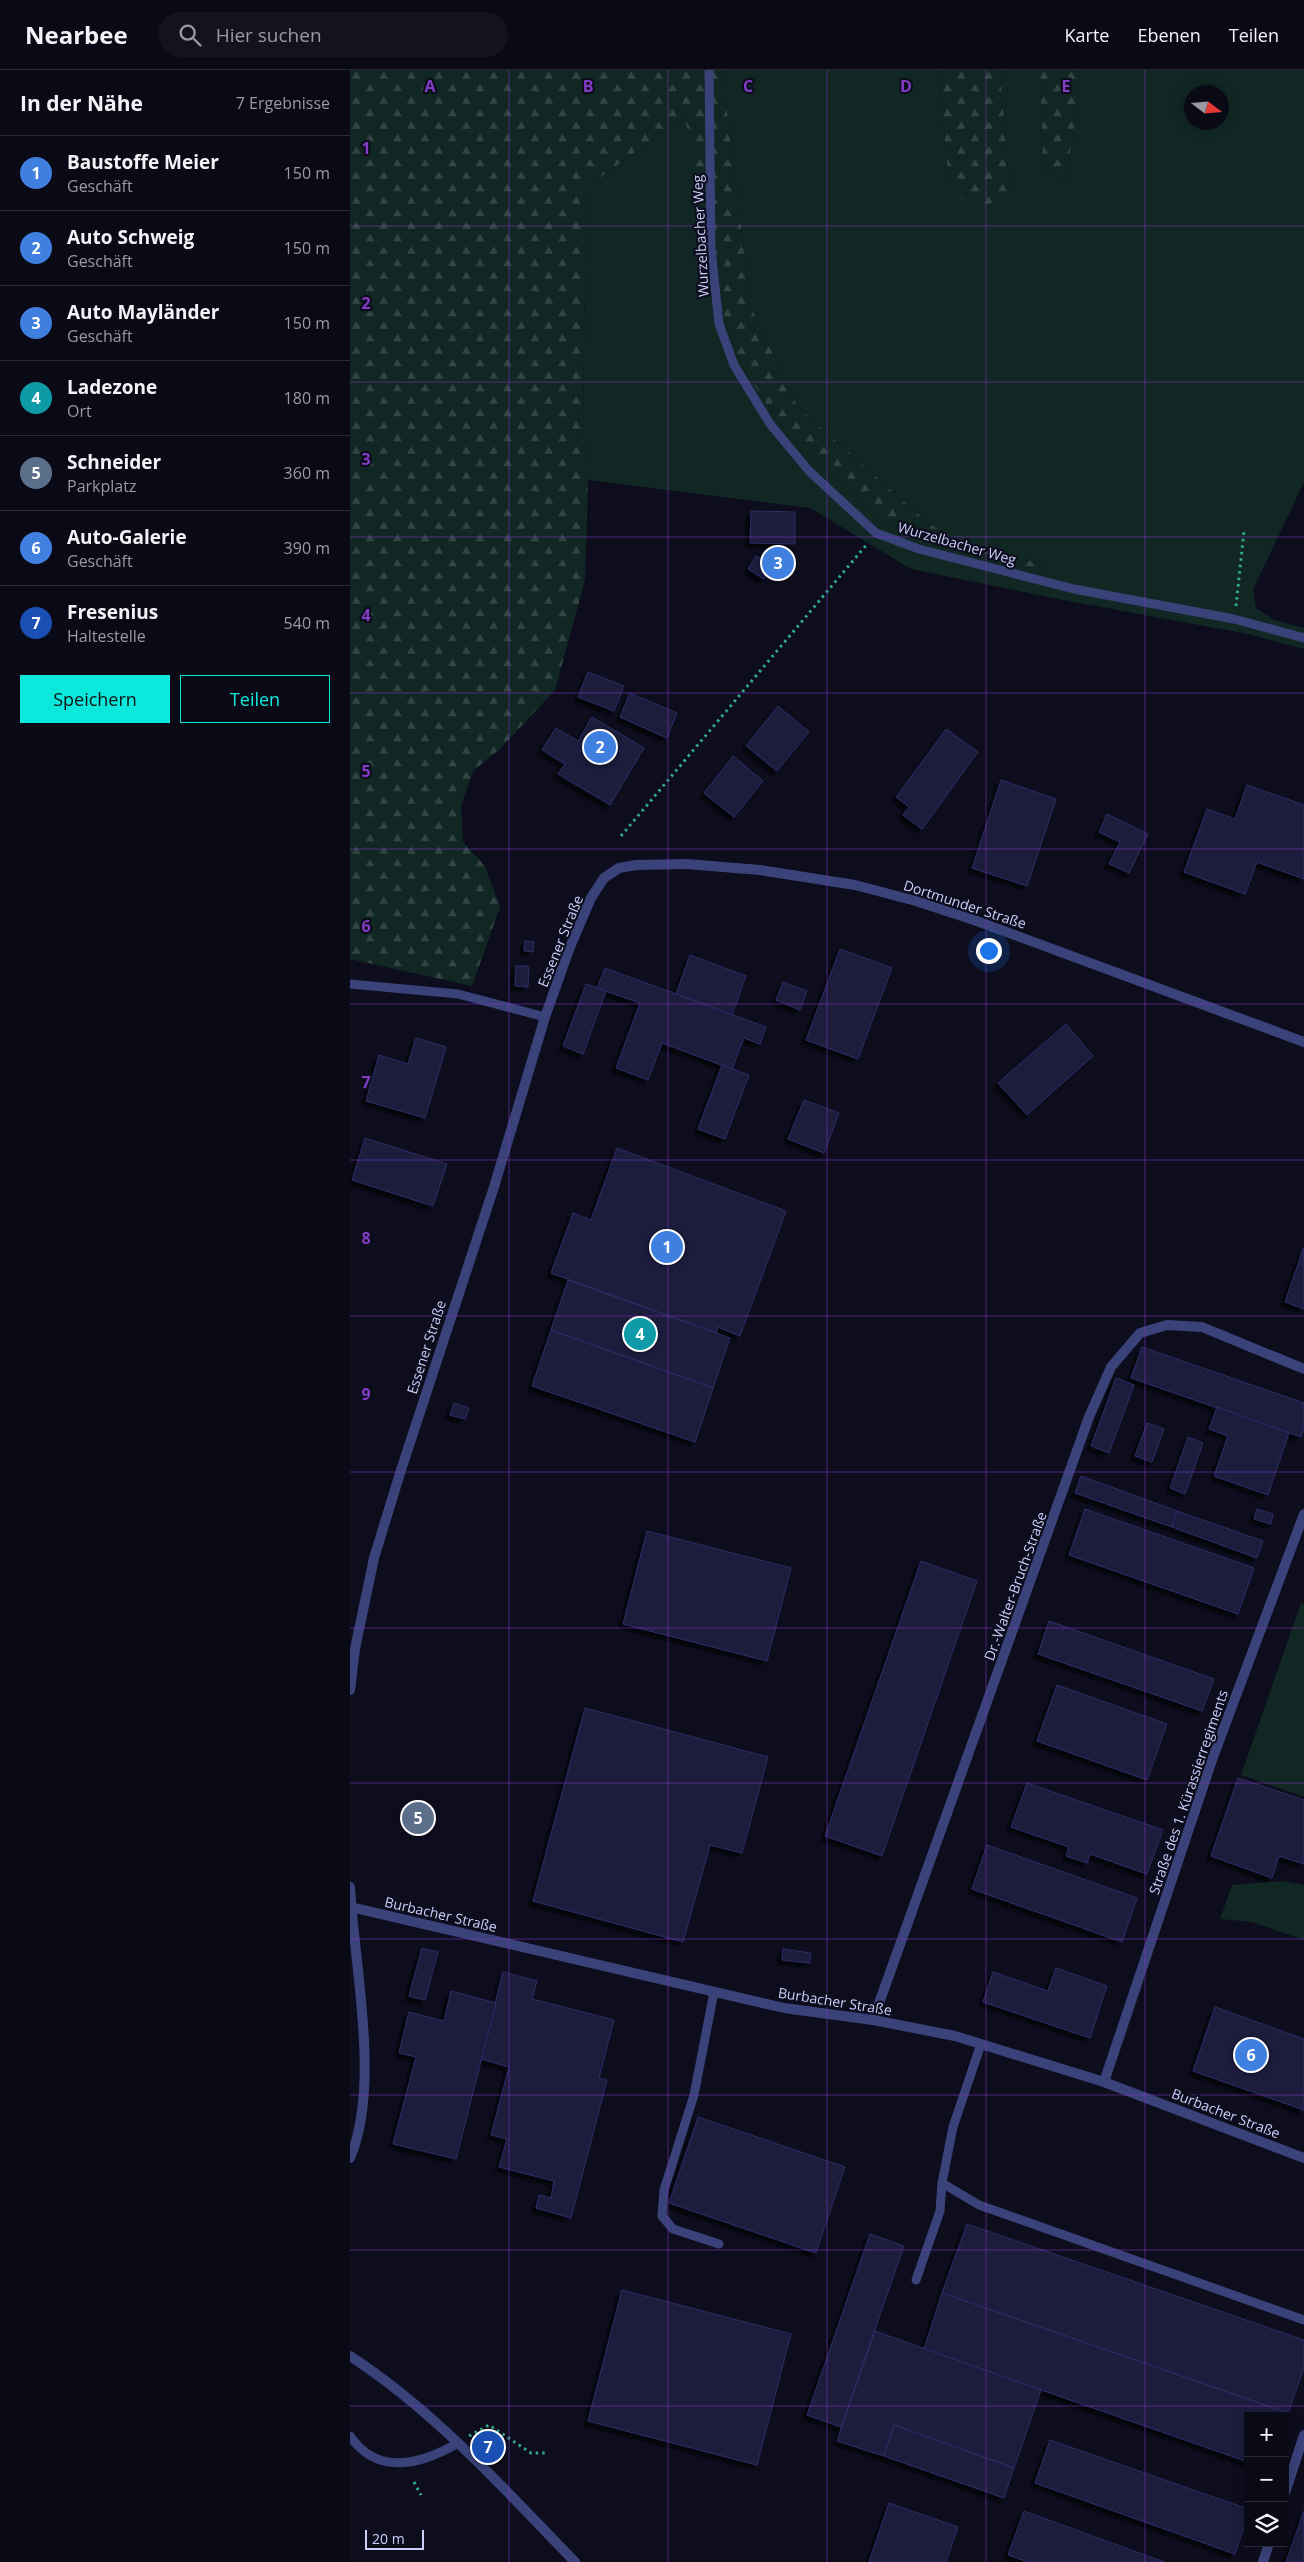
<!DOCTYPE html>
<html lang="de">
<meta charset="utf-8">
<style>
body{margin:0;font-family:"Open Sans",sans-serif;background:#13131f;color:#f1f3f6}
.controls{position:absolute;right:15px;bottom:15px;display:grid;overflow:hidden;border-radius:0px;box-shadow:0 2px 12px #0003}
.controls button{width:45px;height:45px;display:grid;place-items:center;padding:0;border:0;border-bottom:1px solid #2a2b35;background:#0a0a16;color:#f1f3f6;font:25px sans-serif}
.compass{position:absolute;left:834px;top:15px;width:45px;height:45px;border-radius:50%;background:#0a0a16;box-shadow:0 2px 12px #0003;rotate:106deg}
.scale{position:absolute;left:15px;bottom:12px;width:59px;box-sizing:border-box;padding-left:5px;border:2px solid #cccefc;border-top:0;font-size:14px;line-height:18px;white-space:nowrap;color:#cccefc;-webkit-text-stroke:4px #0d0d1e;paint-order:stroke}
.you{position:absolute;left:638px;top:880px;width:18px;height:18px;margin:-12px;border:4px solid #fff;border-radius:50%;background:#1a73e8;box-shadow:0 0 0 8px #1a73e833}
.badge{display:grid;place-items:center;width:32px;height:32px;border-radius:50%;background:#0ce9dc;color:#fff;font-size:16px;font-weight:700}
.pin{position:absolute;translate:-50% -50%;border:2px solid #fff;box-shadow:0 1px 5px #0006}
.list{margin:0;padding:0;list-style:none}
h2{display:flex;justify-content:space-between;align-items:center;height:65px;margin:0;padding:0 20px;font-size:21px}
h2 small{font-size:16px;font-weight:400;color:#999aa1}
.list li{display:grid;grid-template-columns:32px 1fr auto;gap:15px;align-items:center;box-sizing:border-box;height:75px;padding:0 20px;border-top:1px solid #2a2b35}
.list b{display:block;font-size:19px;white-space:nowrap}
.list p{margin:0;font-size:16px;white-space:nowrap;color:#999aa1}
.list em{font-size:16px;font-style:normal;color:#999aa1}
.actions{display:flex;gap:10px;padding:15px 20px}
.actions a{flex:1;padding:11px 0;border:1px solid #0ce9dc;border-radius:0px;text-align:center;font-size:18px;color:#0ce9dc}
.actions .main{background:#0ce9dc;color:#111}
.icon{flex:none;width:28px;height:28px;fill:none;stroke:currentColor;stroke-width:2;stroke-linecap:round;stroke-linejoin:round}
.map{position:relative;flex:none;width:954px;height:2492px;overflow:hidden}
header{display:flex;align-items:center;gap:30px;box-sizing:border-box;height:70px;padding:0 25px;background:#0a0a16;border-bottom:1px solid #2a2b35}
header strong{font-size:24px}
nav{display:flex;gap:28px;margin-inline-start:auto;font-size:18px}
.search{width:350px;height:45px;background:#13131f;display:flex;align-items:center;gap:12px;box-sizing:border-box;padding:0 18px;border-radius:28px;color:#999aa1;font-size:19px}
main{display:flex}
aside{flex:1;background:#0a0a16}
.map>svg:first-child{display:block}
</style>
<header>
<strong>Nearbee</strong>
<div class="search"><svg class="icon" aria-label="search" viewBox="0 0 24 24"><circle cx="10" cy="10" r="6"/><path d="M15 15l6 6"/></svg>Hier suchen</div>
<nav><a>Karte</a><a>Ebenen</a><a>Teilen</a></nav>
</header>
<main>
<aside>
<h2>In der Nähe<small>7 Ergebnisse</small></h2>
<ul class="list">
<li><span class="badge" style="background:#3f7fe0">1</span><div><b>Baustoffe Meier</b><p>Geschäft</p></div><em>150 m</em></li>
<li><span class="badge" style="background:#3f7fe0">2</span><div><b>Auto Schweig</b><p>Geschäft</p></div><em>150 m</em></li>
<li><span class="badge" style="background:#3f7fe0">3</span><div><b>Auto Mayländer</b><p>Geschäft</p></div><em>150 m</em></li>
<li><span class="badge" style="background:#0f9aa8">4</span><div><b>Ladezone</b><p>Ort</p></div><em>180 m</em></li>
<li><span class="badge" style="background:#5c6f8a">5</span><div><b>Schneider</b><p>Parkplatz</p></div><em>360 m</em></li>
<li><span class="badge" style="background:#3f7fe0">6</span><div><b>Auto-Galerie</b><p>Geschäft</p></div><em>390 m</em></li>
<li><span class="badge" style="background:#1a4fb4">7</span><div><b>Fresenius</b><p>Haltestelle</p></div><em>540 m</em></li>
</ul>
<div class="actions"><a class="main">Speichern</a><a>Teilen</a></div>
</aside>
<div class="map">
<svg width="954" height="2492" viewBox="0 0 954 2492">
<defs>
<pattern id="forest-firs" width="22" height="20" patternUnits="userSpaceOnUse" patternTransform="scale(1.25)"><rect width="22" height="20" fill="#102723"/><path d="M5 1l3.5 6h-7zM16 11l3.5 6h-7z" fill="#324544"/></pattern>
<filter id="shadow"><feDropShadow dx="-4.5" dy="4.5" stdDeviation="1" flood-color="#0009"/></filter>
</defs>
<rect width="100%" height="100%" fill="#0d0d1e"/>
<g fill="#102723" fill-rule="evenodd">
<path d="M372,0H589L599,117L660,125L650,0H690L693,99L714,109L723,68L730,0H954V412L903,520L906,538L924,550L954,558V579L898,564L713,530L561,499L460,438L238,410L233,359L236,118L336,45L358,194L388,291L437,365L535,453L573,463L622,486L696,500L693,494L617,476L578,453L447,336L401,237ZM842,22H872V52H842Z"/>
<polygon points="951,1533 954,1534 954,1727 891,1705"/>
<polygon points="932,1811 954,1815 954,1870 902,1852 870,1849 882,1815"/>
</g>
<g fill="url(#forest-firs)">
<polygon points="0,0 372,0 401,237 447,336 578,453 617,476 693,494 696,501 622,486 573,463 535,453 437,365 388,291 358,194 335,46 236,118 233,359 238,410 235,510 205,620 151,678 123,701 111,736 113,772 135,796 150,837 122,916 0,889"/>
<polygon points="589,0 650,0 660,125 625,140 599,117"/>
<polygon points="690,0 730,0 723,69 714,109 693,99"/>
</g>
<g fill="#1c1a3e" stroke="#2f2d68" filter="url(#shadow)">
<polygon points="401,441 445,442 445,474 400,473"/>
<polygon points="406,486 422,496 414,509 398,499"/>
<polygon points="238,602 274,616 264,641 228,627"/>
<polygon points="280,623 327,643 317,668 270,647"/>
<polygon points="428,636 459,662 427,701 396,676"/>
<polygon points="242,647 294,678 260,735 208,704 215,694 192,680 206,658 228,671"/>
<polygon points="596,659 628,682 572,759 553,745 559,737 546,727"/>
<polygon points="383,686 413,711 384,747 354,723"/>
<polygon points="651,710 706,729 677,816 622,798"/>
<polygon points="897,715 954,735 954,809 907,792 895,824 834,802 857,739 885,749"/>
<polygon points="757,744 798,764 779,803 759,794 770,772 749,762"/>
<polygon points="175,871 184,872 183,882 174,881"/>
<polygon points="490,879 542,898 508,989 456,970"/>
<polygon points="340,885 396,906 382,945 326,924"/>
<polygon points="166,896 179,896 178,917 165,916"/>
<polygon points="255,898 416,957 410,974 394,968 382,999 312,973 298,1010 266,998 290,933 247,918"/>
<polygon points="433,912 457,921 450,940 426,930"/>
<polygon points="236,914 256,921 233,984 213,976"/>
<polygon points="716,954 743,986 677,1045 648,1013"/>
<polygon points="66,968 96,977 75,1048 16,1031 29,985 58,994"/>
<polygon points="372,995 399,1005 375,1069 348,1059"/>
<polygon points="454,1030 489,1043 474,1083 438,1069"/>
<polygon points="15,1068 97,1094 83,1136 2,1110"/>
<polygon points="267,1078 436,1141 390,1266 368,1257 366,1263 201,1203 223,1143 241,1150"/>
<polygon points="954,1177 954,1239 935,1232"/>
<polygon points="218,1210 380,1268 363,1318 201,1260"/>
<polygon points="201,1260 363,1318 345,1372 182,1316"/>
<polygon points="792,1277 954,1333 954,1358 951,1367 781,1308"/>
<polygon points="766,1308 784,1315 759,1383 741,1376"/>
<polygon points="104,1333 119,1338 115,1349 100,1345"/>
<polygon points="867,1337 939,1363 918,1425 864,1406 878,1366 859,1359"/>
<polygon points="797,1353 814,1359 802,1392 785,1386"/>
<polygon points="838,1367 853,1373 835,1424 820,1418"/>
<polygon points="731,1406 827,1441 822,1457 725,1423"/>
<polygon points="735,1439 904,1498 888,1544 719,1485"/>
<polygon points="907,1439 923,1444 921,1454 904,1449"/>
<polygon points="827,1441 913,1471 907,1488 822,1457"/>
<polygon points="297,1461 441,1498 417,1591 273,1554"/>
<polygon points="571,1491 627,1511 532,1786 475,1766"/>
<polygon points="699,1551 864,1609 852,1641 688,1584"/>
<polygon points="707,1615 817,1654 797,1710 687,1671"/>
<polygon points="235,1638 418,1687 392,1783 360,1775 333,1872 183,1831"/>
<polygon points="888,1708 954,1730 954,1794 929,1786 922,1808 861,1786"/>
<polygon points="677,1713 813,1760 797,1804 740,1784 737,1793 716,1786 719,1777 661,1757"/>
<polygon points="637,1775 787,1828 772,1872 622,1819"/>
<polygon points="72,1878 88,1882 75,1930 59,1926"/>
<polygon points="433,1879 461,1883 460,1893 432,1890"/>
<polygon points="706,1898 757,1916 740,1968 633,1932 643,1902 698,1921"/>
<polygon points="153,1902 187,1911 182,1929 264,1950 249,2008 257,2010 221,2148 186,2138 189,2125 201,2128 204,2111 149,2097 157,2069 141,2065 159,1997 131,1989"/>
<polygon points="101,1921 146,1933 106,2089 43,2074 66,1987 49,1983 59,1942 94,1951"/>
<polygon points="865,1937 954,1969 954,2040 843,2001"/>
<polygon points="348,2047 495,2097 466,2183 319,2133"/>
<polygon points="617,2154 954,2270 954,2298 938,2343 592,2223"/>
<polygon points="520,2164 554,2176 491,2357 457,2345"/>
<polygon points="272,2220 441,2264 407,2395 238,2351"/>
<polygon points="592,2223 938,2343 935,2352 935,2346 898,2346 898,2392 574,2279"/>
<polygon points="525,2261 691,2320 664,2398 544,2355 534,2386 487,2371"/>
<polygon points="544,2355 664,2398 654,2428 534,2386"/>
<polygon points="700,2370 898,2439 898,2446 885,2484 685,2413"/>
<polygon points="539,2433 608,2457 596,2492 519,2492"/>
<polygon points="674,2441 814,2492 678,2492 658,2485"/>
<polygon points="954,2441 954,2492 936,2492"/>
</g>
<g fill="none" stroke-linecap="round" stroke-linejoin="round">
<g stroke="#33aa8f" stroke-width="3" stroke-dasharray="2.5 4" stroke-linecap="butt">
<polyline points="886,536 894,461"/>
<polyline points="271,766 518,473"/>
<polyline points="119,2366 139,2355 181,2383 195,2383"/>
<polyline points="64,2412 71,2425"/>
</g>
<g stroke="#3a427a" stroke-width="9">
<polyline points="359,0 361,179 369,254 384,295 420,354 459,401 526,463 569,479 724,519 884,549 954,568"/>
<polyline points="0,914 108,924 195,947"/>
<polyline points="364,1922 344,2025 314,2120 312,2146 323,2159 369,2174"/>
<polyline points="592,2113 629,2135 954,2250"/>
<polyline points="566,2210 590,2141 592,2113 603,2057 631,1974"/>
<path d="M0,2366C28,2407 72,2394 108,2373"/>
</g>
<g stroke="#3a427a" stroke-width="10">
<polyline points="0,1620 5,1579 24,1488 51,1400 144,1117 195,947 220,877 241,828 254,808 269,798 286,795 337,794 410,800 505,815 566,831 624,850 954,972"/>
<path d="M0,1817C4,1895 31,2016 0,2088"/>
<polyline points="1,1837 434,1938 523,1950 605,1966 754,2012 954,2088"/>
<polyline points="523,1950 739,1347 761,1297 790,1263 817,1255 852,1257 954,1299"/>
<polyline points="754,2012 862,1690 954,1444"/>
<path d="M0,2286C86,2342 154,2419 225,2492"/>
<polyline points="935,2423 954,2365"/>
<polyline points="913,2492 919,2473"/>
</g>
</g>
<path fill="none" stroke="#833cc5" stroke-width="1" stroke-opacity="0.55" d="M159,0V2492M318,0V2492M477,0V2492M636,0V2492M795,0V2492M0,156H954M0,312H954M0,467H954M0,623H954M0,779H954M0,934H954M0,1090H954M0,1246H954M0,1402H954M0,1558H954M0,1713H954M0,1869H954M0,2025H954M0,2180H954M0,2336H954"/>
<g text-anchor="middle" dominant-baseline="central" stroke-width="4.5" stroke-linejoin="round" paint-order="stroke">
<g font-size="14" fill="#cccefc" stroke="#0d0d1e">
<text transform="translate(350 166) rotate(-93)">Wurzelbacher Weg</text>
<text transform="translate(607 473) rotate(16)">Wurzelbacher Weg</text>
<text transform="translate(615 834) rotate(18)">Dortmunder Straße</text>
<text transform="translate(210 871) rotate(-68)">Essener Straße</text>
<text transform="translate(76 1277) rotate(-72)">Essener Straße</text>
<text transform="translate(665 1516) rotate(-70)">Dr.-Walter-Bruch-Straße</text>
<text transform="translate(838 1722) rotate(-71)">Straße des 1. Kürassierregiments</text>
<text transform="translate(91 1844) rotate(13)">Burbacher Straße</text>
<text transform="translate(485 1931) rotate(9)">Burbacher Straße</text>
<text transform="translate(876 2043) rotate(21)">Burbacher Straße</text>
</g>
</g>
<g font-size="16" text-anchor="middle" font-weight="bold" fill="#833cc5" stroke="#0d0d1e" stroke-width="4.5" stroke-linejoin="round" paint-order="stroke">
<text x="80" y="22">A</text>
<text x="238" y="22">B</text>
<text x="398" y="22">C</text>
<text x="556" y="22">D</text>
<text x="716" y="22">E</text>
<text x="16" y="84">1</text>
<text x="16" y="239">2</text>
<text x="16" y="395">3</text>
<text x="16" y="551">4</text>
<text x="16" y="707">5</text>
<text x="16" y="862">6</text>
<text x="16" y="1018">7</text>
<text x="16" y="1174">8</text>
<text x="16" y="1330">9</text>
</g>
</svg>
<div class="controls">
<button>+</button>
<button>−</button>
<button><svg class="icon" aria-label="layers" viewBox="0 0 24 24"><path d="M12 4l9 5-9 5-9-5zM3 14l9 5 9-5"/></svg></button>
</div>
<svg class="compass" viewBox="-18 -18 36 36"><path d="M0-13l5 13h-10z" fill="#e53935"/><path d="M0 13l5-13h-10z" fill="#999aa1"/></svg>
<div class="scale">20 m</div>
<div class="you"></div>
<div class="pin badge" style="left:317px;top:1177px;background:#3f7fe0">1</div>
<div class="pin badge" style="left:250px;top:677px;background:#3f7fe0">2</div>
<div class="pin badge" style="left:428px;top:493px;background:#3f7fe0">3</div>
<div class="pin badge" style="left:290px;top:1264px;background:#0f9aa8">4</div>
<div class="pin badge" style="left:68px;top:1748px;background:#5c6f8a">5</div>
<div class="pin badge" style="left:901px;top:1985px;background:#3f7fe0">6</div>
<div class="pin badge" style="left:138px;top:2377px;background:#1a4fb4">7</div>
</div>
</main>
